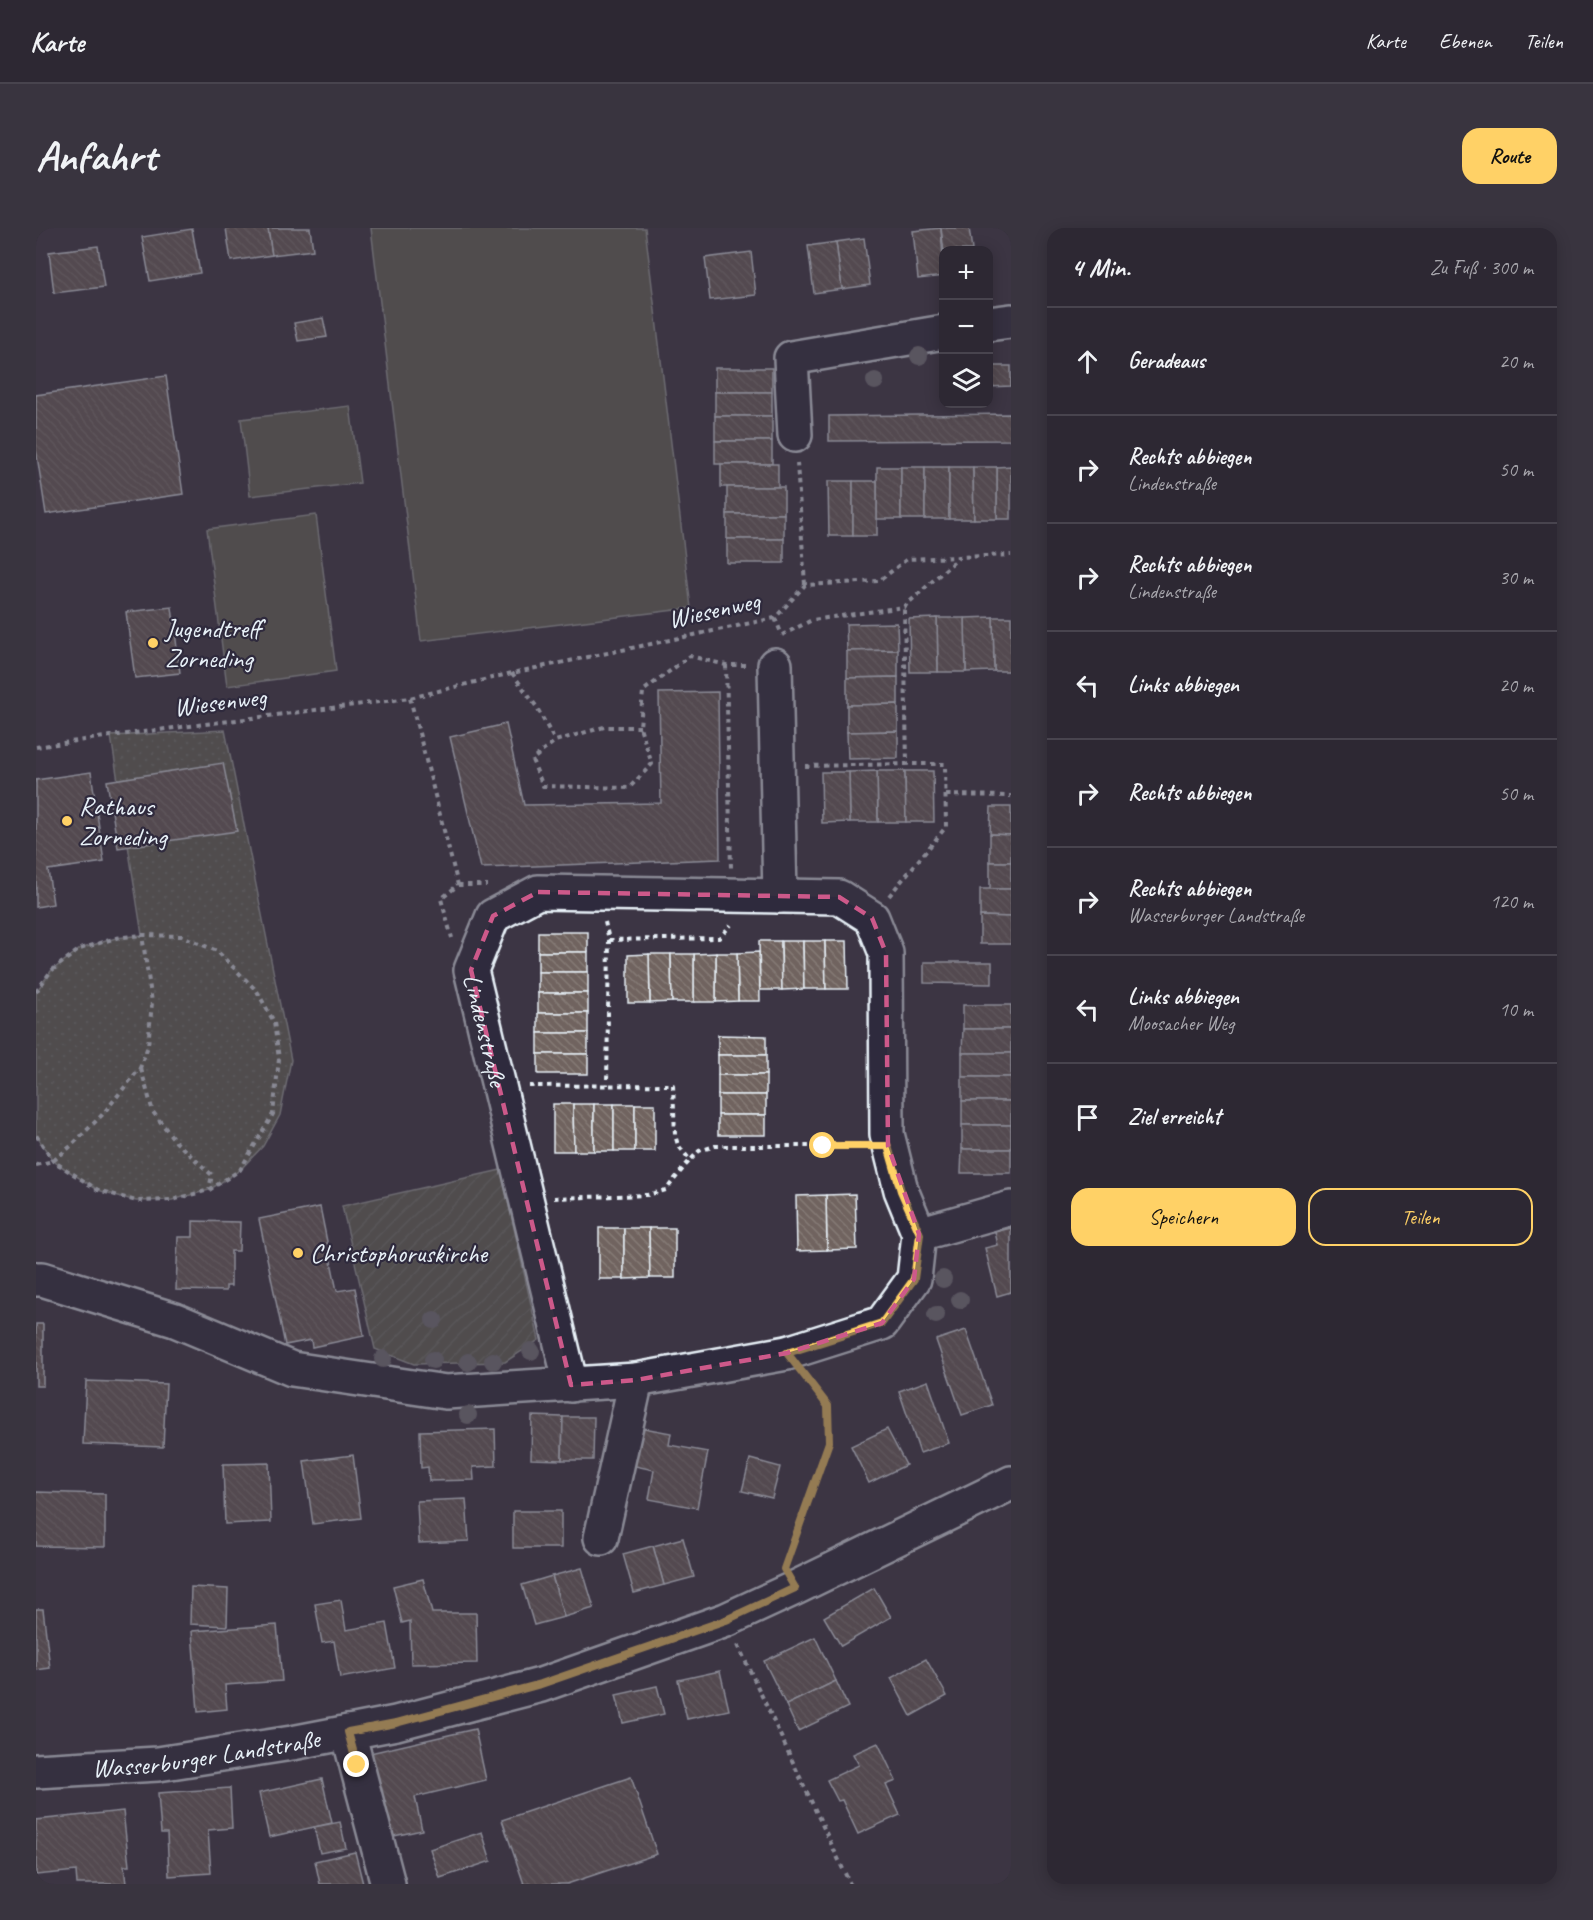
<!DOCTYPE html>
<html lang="de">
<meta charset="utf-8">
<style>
body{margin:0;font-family:Caveat,sans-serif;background:#39343f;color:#f1f3f6}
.controls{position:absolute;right:18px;top:18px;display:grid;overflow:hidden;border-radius:12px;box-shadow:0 3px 15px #0003}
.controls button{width:54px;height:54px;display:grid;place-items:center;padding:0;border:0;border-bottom:2px solid #48444e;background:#2d2833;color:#f1f3f6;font:30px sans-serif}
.stop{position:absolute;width:18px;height:18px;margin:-14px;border:4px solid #ffd166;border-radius:50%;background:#fff}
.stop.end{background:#ffd166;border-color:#fff;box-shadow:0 2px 6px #0008}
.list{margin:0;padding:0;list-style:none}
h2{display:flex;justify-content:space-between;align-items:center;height:78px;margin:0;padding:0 24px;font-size:26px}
h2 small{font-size:20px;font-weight:400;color:#a7a6ac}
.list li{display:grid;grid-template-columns:39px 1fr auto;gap:18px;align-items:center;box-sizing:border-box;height:108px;padding:0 24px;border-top:2px solid #48444e}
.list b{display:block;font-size:22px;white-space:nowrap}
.list p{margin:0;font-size:20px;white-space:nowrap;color:#a7a6ac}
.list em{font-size:20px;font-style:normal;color:#a7a6ac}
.actions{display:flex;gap:12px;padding:18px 24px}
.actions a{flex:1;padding:14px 0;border:2px solid #ffd166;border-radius:18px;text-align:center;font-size:21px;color:#ffd166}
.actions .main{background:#ffd166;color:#111}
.icon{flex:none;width:33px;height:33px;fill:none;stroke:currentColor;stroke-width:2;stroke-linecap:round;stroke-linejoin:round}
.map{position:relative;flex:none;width:975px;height:1656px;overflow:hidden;border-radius:18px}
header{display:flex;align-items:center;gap:36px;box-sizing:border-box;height:84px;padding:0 30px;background:#2d2833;border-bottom:2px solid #48444e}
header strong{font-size:28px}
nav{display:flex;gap:33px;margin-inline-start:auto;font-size:21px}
.intro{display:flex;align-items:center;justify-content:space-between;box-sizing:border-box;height:144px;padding:0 36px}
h1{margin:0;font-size:42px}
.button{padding:15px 27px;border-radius:18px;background:#ffd166;color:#111;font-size:21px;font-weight:700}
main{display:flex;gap:36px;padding:0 36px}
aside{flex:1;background:#2d2833;border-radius:18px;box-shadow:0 3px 15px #0003}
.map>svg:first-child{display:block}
</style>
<header>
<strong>Karte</strong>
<nav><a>Karte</a><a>Ebenen</a><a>Teilen</a></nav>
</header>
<div class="intro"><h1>Anfahrt</h1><a class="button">Route</a></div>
<main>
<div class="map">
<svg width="975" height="1656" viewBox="0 0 975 1656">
<defs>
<pattern id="park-dots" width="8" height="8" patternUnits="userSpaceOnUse" patternTransform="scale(1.5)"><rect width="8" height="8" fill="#67695a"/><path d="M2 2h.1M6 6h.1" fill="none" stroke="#7d7f72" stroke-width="1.8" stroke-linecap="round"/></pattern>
<pattern id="garden-furrows" width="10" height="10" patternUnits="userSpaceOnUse" patternTransform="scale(1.5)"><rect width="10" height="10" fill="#67695a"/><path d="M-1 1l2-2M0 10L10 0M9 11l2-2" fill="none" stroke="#7d7f72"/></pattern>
<pattern id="building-back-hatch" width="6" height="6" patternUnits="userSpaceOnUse" patternTransform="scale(1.5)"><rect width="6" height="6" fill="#70635e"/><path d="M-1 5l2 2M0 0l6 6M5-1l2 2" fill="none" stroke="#847a76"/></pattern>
</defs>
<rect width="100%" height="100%" fill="#3c3544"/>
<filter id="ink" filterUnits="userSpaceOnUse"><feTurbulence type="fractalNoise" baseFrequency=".0167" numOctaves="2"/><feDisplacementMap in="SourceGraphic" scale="12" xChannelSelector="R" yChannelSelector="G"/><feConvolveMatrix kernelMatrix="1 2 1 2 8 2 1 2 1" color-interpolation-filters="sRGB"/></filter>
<g filter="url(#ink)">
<g fill="#67695a" stroke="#a8ada9" stroke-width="1.5">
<polygon points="335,0 609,0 655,380 385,413"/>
<polygon points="314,178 324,255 214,268 205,191"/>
<polygon points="280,287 300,443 191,458 171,301"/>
</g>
<polygon fill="url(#park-dots)" stroke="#a8ada9" stroke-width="1.5" points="189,502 255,832 244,887 227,918 204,942 173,962 136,972 100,973 62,962 17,933 0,907 0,764 15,743 44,721 80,710 106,707 75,508"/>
<polygon fill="url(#garden-furrows)" stroke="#a8ada9" stroke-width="1.5" points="465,942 503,1112 469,1134 378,1136 339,1121 306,978"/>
<g fill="url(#building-back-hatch)" stroke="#e8f1f8" stroke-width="1.5">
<polygon points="190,0 232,0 236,27 195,33"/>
<polygon points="232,0 274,0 277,22 236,27"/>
<polygon points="905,0 908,48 882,51 877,3"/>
<polygon points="905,0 933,0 936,22 908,22 908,24"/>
<polygon points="156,1 164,45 114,53 106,9"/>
<polygon points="828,10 834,57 806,61 800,14"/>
<polygon points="800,14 806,61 778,65 772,18"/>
<polygon points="62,18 68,59 18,65 13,24"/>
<polygon points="715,24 720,67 674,72 669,30"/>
<polygon points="287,90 291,109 262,113 258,95"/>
<polygon points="952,138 975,138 975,158 952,159"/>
<rect x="679" y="140" width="57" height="24"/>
<polygon points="130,148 147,266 10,286 0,221 0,167"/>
<rect x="679" y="164" width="57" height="24"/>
<polygon points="975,186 975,212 793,213 793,188"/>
<rect x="679" y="188" width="57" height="25"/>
<rect x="679" y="213" width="57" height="23"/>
<rect x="685" y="236" width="57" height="23"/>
<polygon points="975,238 975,291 961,291 961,239"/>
<rect x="841" y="239" width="24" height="52"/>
<rect x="865" y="239" width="24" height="52"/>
<rect x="889" y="239" width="24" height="52"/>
<polygon points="913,239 937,239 938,291 913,291"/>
<polygon points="937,239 961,239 961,291 938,291"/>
<polygon points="792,253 817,253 817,308 793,308"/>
<rect x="817" y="253" width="24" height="55"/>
<rect x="691" y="259" width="57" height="27"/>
<rect x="691" y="286" width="57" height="25"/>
<rect x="691" y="311" width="57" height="24"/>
<polygon points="136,379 144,445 99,450 90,384"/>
<polygon points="957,389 975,389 975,443 958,443"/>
<polygon points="957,389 958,443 930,444 929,390"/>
<polygon points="901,390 929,390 930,444 902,444"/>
<polygon points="901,390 902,444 874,444 873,391"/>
<polygon points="861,395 862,422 811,423 810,396"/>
<polygon points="862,422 862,449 811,450 811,423"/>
<polygon points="862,449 862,476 811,477 811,450"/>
<polygon points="682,464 684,631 445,640 414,509 470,496 488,577 625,575 623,465"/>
<polygon points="862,476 862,503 811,504 811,477"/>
<polygon points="862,503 862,530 812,531 811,504"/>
<polygon points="187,535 201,603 82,620 71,553"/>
<polygon points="841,543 869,543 870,594 842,594"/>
<polygon points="841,543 842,594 814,594 813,544"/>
<polygon points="869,543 897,543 898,594 870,594"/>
<polygon points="55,544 68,634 12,642 17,676 0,679 0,552"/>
<polygon points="785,544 813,544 814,594 786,595"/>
<polygon points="955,579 975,579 975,607 954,606"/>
<polygon points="954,606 975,607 975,634 954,634"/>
<rect x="954" y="634" width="21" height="27"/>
<polygon points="944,661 975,661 975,689 944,688"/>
<polygon points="944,688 975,689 975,716 944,716"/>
<rect x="502" y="704" width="50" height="20"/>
<polygon points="723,713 745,713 746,762 724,762"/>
<polygon points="745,713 767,713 768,761 746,762"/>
<polygon points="767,713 789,713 790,761 768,761"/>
<polygon points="789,713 811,713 812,761 790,761"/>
<rect x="502" y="724" width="50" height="20"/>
<polygon points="723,724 724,773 702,773 701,725"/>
<polygon points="680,725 701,725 702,773 680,774"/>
<polygon points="680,725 680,774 658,774 658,726"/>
<polygon points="613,726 635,726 636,774 614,775"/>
<polygon points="613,726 614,775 592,775 592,727"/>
<polygon points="635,726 658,726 658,774 636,774"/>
<polygon points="888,734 956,734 956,756 888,755"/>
<rect x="502" y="744" width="50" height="21"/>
<rect x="502" y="765" width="50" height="20"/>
<rect x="927" y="777" width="48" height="24"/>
<rect x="502" y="785" width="50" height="20"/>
<polygon points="927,801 975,801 975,825 926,825"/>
<rect x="502" y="805" width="50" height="21"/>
<polygon points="682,807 730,808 730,827 682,827"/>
<rect x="926" y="825" width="49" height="24"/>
<rect x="502" y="826" width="50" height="20"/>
<rect x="682" y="827" width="48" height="20"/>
<rect x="682" y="847" width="48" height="20"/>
<rect x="926" y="849" width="49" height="24"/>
<rect x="682" y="867" width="48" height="20"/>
<rect x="926" y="873" width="49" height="24"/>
<polygon points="517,876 537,876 538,923 517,923"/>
<polygon points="537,876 558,876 558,923 538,923"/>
<rect x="558" y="876" width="20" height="47"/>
<rect x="578" y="876" width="21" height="47"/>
<rect x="599" y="876" width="20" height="47"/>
<rect x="682" y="887" width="48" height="20"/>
<rect x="926" y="897" width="49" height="24"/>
<polygon points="926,921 975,921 975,945 925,945"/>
<polygon points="819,966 821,1021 791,1022 790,967"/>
<polygon points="790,967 791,1022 761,1023 760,968"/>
<polygon points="284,979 301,1063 319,1060 328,1108 276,1119 275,1112 249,1117 223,991"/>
<polygon points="157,993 204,994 203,1023 195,1023 195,1058 190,1058 190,1063 140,1062 142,1009 157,1009"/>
<rect x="563" y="1000" width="25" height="51"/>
<polygon points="588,1000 613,1000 614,1050 588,1051"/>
<polygon points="613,1000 639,1000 639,1050 614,1050"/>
<polygon points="975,1000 975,1064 961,1068 949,1020 962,1017 959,1004"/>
<rect x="0" y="1096" width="7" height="62"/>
<polygon points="930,1102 956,1177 926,1187 900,1112"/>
<polygon points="50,1153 130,1156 127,1219 47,1216"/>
<polygon points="892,1153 913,1215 884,1225 863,1163"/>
<polygon points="496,1188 527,1189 526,1232 495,1231"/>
<polygon points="527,1189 558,1189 557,1232 526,1232"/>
<polygon points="597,1198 635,1205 633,1217 672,1224 661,1280 613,1271 618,1242 590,1236"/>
<polygon points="459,1201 460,1238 437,1239 438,1252 393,1253 392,1239 385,1240 384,1203"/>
<polygon points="851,1201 870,1237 833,1255 815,1218"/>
<polygon points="317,1227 325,1290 277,1296 268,1233"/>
<polygon points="714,1231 744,1239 736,1270 706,1263"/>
<polygon points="233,1235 235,1294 189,1296 187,1236"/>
<polygon points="0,1264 69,1266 69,1319 0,1318"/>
<polygon points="430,1271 433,1313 383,1315 381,1273"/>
<rect x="477" y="1283" width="48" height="37"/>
<polygon points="647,1310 658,1349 628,1357 617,1318"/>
<polygon points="617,1318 628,1357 598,1365 587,1326"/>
<polygon points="546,1340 558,1380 528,1389 516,1348"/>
<polygon points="516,1348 528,1389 498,1397 486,1357"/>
<polygon points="387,1351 396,1385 440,1385 441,1435 375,1436 374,1393 366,1395 357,1358"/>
<polygon points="155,1359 192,1361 191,1398 154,1396"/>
<polygon points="838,1360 855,1389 805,1418 788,1389"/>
<polygon points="305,1372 310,1402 351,1395 359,1440 304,1450 298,1413 286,1415 279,1376"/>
<polygon points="0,1381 7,1381 14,1440 0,1442"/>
<polygon points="241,1397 246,1453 189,1457 191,1481 162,1484 156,1403"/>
<polygon points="779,1409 800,1453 750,1477 728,1433"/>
<polygon points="890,1431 911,1468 875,1488 855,1450"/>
<polygon points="684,1443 693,1482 651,1491 642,1452"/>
<polygon points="800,1453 812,1479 762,1503 750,1477"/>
<polygon points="621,1458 628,1486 587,1495 580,1467"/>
<polygon points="439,1501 450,1552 379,1569 386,1602 353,1609 334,1525"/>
<polygon points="842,1515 860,1553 850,1557 864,1587 822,1606 806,1572 802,1573 791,1552 823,1537 817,1526"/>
<polygon points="595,1549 621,1626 531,1656 488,1656 466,1592"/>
<polygon points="286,1551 296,1595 233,1609 223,1565"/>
<polygon points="194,1560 196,1600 172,1602 175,1645 133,1648 131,1605 125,1605 122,1565"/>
<polygon points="87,1583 93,1638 88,1638 90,1656 41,1656 40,1643 0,1647 0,1592"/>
<polygon points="304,1594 310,1620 284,1625 278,1599"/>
<polygon points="446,1604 455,1633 404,1650 394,1621"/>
<polygon points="319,1624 327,1656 284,1656 279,1633"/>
</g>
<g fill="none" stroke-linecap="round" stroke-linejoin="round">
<g stroke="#e8f1f8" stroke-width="38">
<g id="minor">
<polyline points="952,96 975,93"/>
<polyline points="759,207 755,130 908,104"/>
<polyline points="739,437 744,668"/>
<polyline points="883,1006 975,980"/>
<path id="s1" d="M0,1051H6L139,1092L256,1141L410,1164L600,1152L751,1125L846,1095L878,1051L883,1006L865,962L851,906L850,725L836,690L803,669L502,664L457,688L435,742L535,1157"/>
<polyline points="565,1310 600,1152"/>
<polyline points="312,1504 352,1656"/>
<path id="s2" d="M0,1543L122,1536L256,1515L360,1495L505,1457L690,1392L759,1360L975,1255"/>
</g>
</g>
<g stroke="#e8f1f8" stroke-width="4" stroke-dasharray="4.5 4.5" stroke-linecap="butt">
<polyline points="761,235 769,357"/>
<polyline points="739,390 746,407"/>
<polyline points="746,407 776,392 868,379 922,330"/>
<polyline points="690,437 695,640"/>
<polyline points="476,445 500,478 519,513"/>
<polyline points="374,470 422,657 405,671 416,710"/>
<polyline points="604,499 568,499 519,513 496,532 507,558 593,560 616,536 604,499 607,463 654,428 690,437 709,437"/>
<polyline points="0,519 75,508 374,470 476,445 739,390 769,357 843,353 871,331 975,327"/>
<polyline points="769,538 871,536 868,379"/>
<polyline points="910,567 975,568"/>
<polyline points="422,657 451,657"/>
<polyline points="853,668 910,599 909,536 872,536"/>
<polyline points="569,694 573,712 571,857"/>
<polyline points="573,712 683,710 695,697"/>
<polyline points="0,764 15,743 44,721 80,710 106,707 146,708 181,723 221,763 238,794 243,831 237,886 204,942 173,962 136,972 100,973 62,962 17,933 0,907"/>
<polyline points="105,841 117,884 140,914 176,947 173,961"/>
<polyline points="493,858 637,857 639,907 642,917 654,932"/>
<polyline points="0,937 17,933 35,918 66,887 104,840 112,818 116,774 106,707"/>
<polyline points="518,970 611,967 630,962 649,938 663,923 679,918 824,918"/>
<polyline points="751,1332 793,1214 792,1178 770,1150"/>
<polyline points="702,1417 814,1656"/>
</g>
<use href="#minor" stroke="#2f2a3d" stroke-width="33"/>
</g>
<g fill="#7b7b80">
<circle cx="883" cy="128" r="9"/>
<circle cx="839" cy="153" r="9"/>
<circle cx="907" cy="1051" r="9"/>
<circle cx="924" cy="1072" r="9"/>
<circle cx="900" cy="1087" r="9"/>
<circle cx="398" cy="1092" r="9"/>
<circle cx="495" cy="1123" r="9"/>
<circle cx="347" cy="1131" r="9"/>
<circle cx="397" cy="1132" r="9"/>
<circle cx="457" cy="1133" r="9"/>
<circle cx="432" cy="1134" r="9"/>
<circle cx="432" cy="1187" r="9"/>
</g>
</g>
<g fill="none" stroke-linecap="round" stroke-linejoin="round" filter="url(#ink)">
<polyline stroke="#ffd166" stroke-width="8" points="321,1537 312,1504 360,1495 505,1456 690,1392 759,1360 748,1341 793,1214 792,1178 751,1125 846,1095 878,1051 884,1006 865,963 852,918 787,918"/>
</g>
<path d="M0 0H975V1656H0ZM502,664L803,669L836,690L850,725L852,918L883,1006L878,1051L846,1095L751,1125L600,1152L535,1157L435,742L457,688Z" fill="#3c3544" fill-opacity=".55" fill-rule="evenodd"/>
<path fill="none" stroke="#cd598a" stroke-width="4.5" stroke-dasharray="12 8" stroke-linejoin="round" d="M502,664L803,669L836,690L850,725L852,918L883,1006L878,1051L846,1095L751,1125L600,1152L535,1157L435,742L457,688Z"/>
<g fill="#ffd166" stroke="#2f2a3d" stroke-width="2">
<circle cx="117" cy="415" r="6"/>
<circle cx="31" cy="593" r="6"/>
<circle cx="262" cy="1025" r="6"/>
</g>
<g text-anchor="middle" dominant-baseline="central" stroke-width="4.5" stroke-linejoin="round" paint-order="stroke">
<g font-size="26" fill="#e8f1f8" stroke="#2f2a3d">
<text transform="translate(678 382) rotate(-12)">Wiesenweg</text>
<text transform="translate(184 474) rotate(-7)">Wiesenweg</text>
<text stroke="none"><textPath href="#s1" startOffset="1806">Lindenstraße</textPath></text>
<text stroke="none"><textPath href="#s2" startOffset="171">Wasserburger Landstraße</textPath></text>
</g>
<g font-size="26" fill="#e8f1f8" stroke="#2f2a3d" text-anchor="start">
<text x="129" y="400">Jugendtreff<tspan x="129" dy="30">Zorneding</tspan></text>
<text x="43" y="578">Rathaus<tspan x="43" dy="30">Zorneding</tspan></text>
<text x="274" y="1025">Christophoruskirche</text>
</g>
</g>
</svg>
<div class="controls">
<button>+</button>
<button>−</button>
<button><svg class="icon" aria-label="layers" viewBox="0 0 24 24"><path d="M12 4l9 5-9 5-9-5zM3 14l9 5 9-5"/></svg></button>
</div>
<div class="stop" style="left:787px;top:918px"></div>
<div class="stop end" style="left:321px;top:1537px"></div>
</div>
<aside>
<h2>4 Min.<small>Zu Fuß · 300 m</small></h2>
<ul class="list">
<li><svg class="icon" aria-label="ahead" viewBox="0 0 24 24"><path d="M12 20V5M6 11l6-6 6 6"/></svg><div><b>Geradeaus</b></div><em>20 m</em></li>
<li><svg class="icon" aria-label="right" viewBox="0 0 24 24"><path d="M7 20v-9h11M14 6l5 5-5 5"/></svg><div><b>Rechts abbiegen</b><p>Lindenstraße</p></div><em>50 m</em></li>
<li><svg class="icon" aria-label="right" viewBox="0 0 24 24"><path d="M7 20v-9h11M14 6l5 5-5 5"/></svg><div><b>Rechts abbiegen</b><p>Lindenstraße</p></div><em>30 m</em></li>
<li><svg class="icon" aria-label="left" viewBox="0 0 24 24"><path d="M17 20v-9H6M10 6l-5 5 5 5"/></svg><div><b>Links abbiegen</b></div><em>20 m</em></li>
<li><svg class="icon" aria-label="right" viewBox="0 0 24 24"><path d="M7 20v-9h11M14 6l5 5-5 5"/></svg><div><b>Rechts abbiegen</b></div><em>50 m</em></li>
<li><svg class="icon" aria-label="right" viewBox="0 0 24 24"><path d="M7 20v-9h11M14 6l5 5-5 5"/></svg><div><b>Rechts abbiegen</b><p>Wasserburger Landstraße</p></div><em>120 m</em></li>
<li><svg class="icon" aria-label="left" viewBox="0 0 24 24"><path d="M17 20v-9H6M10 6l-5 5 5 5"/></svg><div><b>Links abbiegen</b><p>Moosacher Weg</p></div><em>10 m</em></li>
<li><svg class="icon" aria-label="arrive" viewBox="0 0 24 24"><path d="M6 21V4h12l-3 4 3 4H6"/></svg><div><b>Ziel erreicht</b></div></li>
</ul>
<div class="actions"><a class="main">Speichern</a><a>Teilen</a></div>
</aside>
</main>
